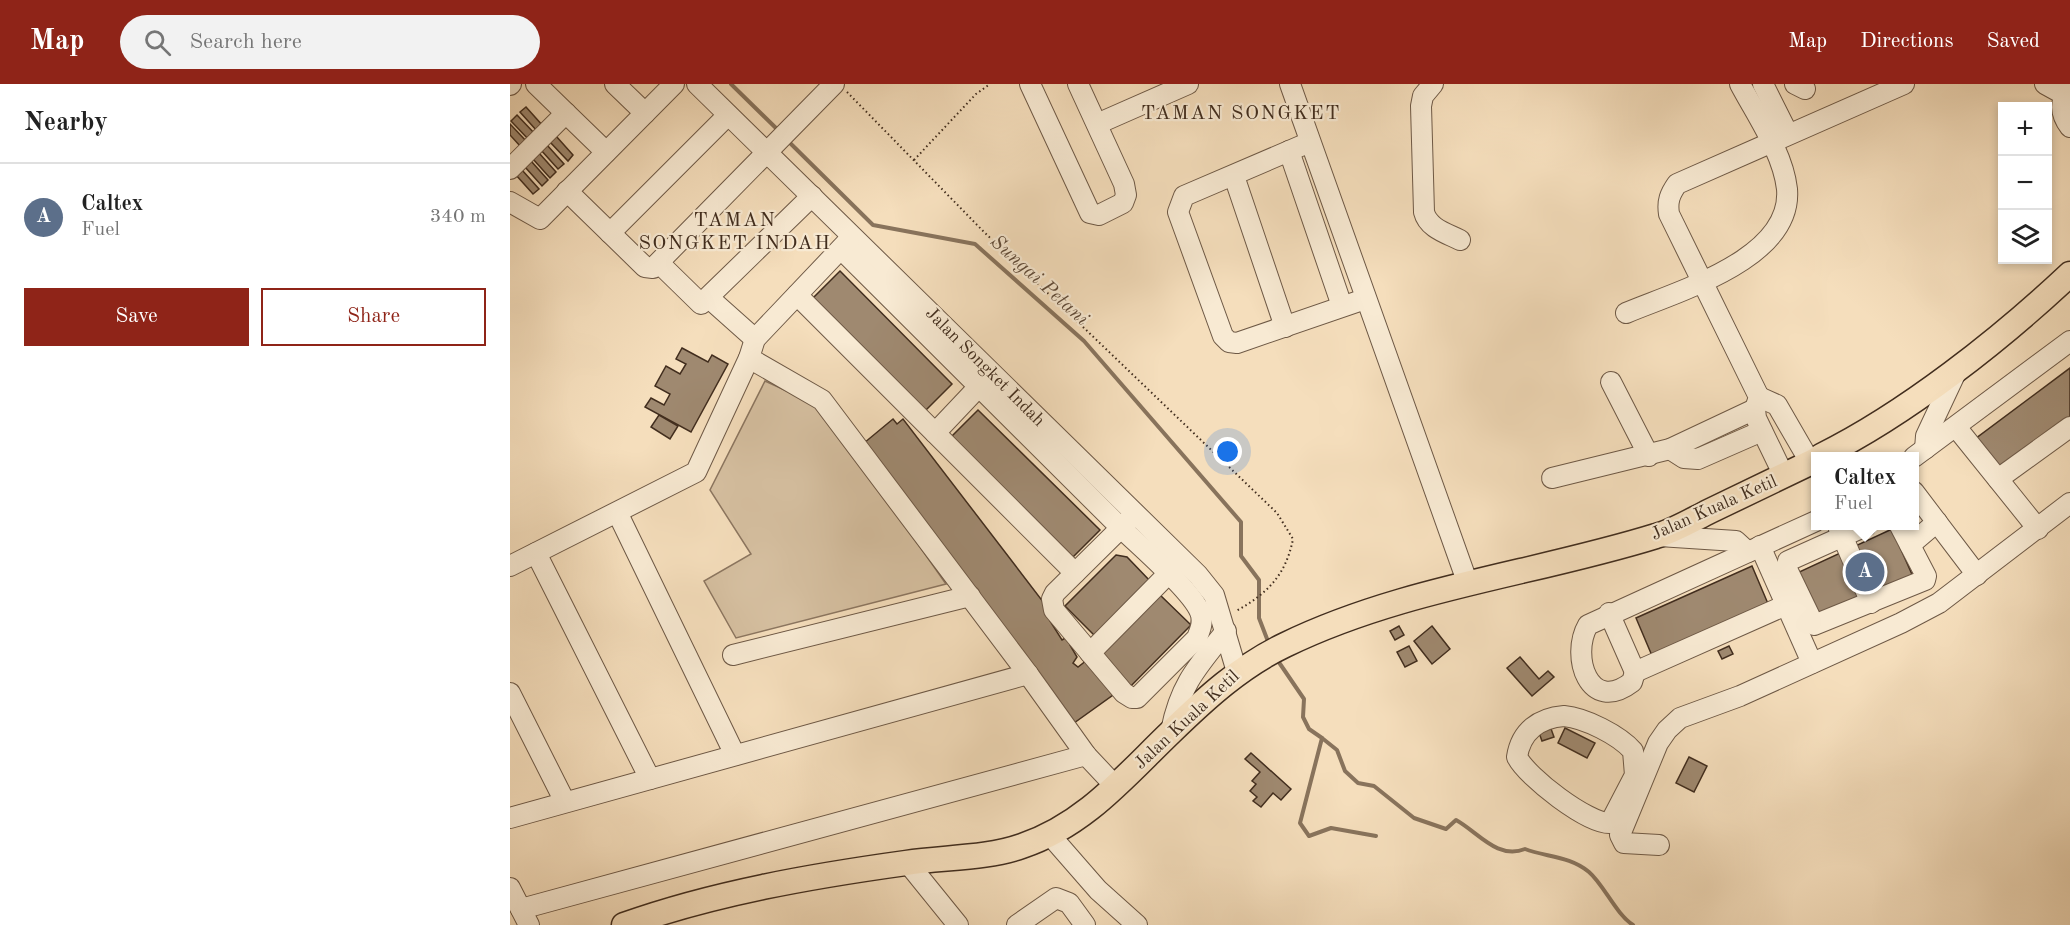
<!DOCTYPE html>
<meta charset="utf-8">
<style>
body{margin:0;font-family:"Old Standard TT",serif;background:#f2f2f2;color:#222}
.controls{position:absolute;right:18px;top:18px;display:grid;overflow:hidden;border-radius:0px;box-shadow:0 3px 9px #0003}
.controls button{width:54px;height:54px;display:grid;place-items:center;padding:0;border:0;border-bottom:2px solid #e0e0e0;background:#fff;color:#222;font:30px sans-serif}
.you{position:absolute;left:718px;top:368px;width:21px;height:21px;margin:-15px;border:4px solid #fff;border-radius:50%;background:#1a73e8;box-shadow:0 0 0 9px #1a73e833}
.badge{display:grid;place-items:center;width:39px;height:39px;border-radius:50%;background:#8f2418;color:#fff;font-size:20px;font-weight:700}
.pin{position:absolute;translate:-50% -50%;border:3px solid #fff;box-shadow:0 2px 6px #0006}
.popup{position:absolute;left:1301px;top:368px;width:108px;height:78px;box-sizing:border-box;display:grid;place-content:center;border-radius:0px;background:#fff;filter:drop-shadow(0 2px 4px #0005);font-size:20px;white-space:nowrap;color:#767676}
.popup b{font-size:22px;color:#222}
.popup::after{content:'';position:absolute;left:50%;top:100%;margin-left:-12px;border:12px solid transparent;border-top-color:#fff}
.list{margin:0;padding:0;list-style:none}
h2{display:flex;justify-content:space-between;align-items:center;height:78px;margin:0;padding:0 24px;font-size:26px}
h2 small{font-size:20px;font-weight:400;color:#767676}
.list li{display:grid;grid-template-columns:39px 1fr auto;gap:18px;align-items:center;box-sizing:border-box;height:108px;padding:0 24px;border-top:2px solid #e0e0e0}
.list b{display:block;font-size:22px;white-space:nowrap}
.list p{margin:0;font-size:20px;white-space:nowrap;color:#767676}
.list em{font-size:20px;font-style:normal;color:#767676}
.actions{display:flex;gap:12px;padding:18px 24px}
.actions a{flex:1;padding:14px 0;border:2px solid #8f2418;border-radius:0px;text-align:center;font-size:21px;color:#8f2418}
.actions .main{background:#8f2418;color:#fff}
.icon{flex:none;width:33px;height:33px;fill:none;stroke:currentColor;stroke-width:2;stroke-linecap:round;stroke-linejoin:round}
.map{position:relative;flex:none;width:1560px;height:841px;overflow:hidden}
header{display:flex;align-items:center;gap:36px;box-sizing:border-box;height:84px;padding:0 30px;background:#8f2418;color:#fff}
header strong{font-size:28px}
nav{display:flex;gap:33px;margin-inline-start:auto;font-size:21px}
.search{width:420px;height:54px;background:#f2f2f2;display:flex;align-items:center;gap:15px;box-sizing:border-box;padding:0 21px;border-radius:33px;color:#767676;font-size:22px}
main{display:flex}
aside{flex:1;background:#fff}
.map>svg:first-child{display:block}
</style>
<header>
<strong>Map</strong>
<div class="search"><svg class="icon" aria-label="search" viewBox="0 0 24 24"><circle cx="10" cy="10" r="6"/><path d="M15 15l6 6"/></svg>Search here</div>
<nav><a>Map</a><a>Directions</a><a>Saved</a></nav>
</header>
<main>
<aside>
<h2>Nearby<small></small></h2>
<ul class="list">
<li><span class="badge" style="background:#5c6f8a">A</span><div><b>Caltex</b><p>Fuel</p></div><em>340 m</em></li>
</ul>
<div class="actions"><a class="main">Save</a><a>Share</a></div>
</aside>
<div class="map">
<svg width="1560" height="841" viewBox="0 0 1560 841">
<rect width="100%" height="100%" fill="#f5debc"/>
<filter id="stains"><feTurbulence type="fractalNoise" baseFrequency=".00333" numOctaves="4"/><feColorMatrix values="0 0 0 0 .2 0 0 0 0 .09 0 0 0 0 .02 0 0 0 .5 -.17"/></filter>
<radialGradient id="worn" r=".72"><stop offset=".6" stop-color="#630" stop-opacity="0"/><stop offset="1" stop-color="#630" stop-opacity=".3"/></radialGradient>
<polygon fill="#d6c0a1" stroke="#8c7660" stroke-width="1.5" points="255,297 312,323 436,500 226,554 194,497 241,470 200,406"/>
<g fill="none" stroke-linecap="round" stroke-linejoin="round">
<g stroke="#88735c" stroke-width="4">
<polyline points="221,0 270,48"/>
<polyline points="277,56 363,141 465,160 574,257 731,438 731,472 749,496 749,534 759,560"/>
<polyline points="766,574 794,615 793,633 799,645 812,654 790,739 799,752 821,744 866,752"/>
<path d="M812,654L827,666L835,687L848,699L864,702L904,734L936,745L946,736C968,748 987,776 1015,765C1036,773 1060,772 1079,788C1094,801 1106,830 1123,841"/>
</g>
</g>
<g fill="#9f8970" stroke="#412d1e" stroke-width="1.5">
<polygon points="16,23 33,42 27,47 10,28"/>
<polygon points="7,31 25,50 19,56 1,37"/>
<polygon points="0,40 17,58 11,63 0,51"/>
<polygon points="46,52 63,71 58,77 40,58"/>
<polygon points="37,61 54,80 48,85 31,66"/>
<polygon points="29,69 46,88 40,94 23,75"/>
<polygon points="21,77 38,96 32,102 15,83"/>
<polygon points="12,86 29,105 23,110 6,91"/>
<polygon points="330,187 442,300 414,328 301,216"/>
<polygon points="172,264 198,278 202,271 218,280 181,348 135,323 141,314 154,321 160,310 145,302 156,282 170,290 176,280 166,275"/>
<polygon points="1560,284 1560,335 1489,388 1465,355"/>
<polygon points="468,326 590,446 562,474 440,354"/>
<polygon points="149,331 168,342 160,355 141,343"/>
<polygon points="383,335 387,340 393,335 534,519 540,537 552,556 557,553 562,560 560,561 567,573 563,579 568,583 577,576 603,611 564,639 354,359"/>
<polygon points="1382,445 1404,495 1310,539 1287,489"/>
<polygon points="606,471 617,473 641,498 586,553 555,522"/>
<polygon points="1242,482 1259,522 1143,574 1126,534"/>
<polygon points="649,510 681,541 615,608 583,577"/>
<polygon points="889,542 894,551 885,556 880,547"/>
<polygon points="922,542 940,565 922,580 904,557"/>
<polygon points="899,562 907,577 895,583 887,568"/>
<polygon points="1219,562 1223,570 1212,575 1208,567"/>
<polygon points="1010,573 1029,595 1038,587 1044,593 1022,612 997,584"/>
<polygon points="1040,642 1044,653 1032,657 1028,646"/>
<polygon points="1055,644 1085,659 1077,674 1048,659"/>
<polygon points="741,669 781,705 771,716 763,709 751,723 743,717 747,713 740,707 746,700 742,697 750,688 735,675"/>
<polygon points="1179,673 1197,682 1184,708 1166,699"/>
</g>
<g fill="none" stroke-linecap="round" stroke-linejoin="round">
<g stroke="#6e5946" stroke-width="22">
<g id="minor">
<polyline points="26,0 96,68"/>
<polyline points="105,0 135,29"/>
<polyline points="187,0 688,491 704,511 727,588"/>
<polyline points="520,0 580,129 589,131 613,119 616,111 614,100 568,0"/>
<polyline points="780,0 958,500"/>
<path d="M923,0L913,12L911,22L914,128C918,144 936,149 950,156"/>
<polyline points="1253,0 1278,50"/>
<polyline points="1285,0 1295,5"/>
<polyline points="1535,0 1555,11"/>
<polyline points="0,1 1,0"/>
<path d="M1560,5C1549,17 1550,30 1560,43"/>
<polyline points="587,40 678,0"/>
<polyline points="800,58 674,112 668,128 713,252 719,258 727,259 855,215"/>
<polyline points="779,67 832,222"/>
<polyline points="0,85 56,29"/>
<polyline points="724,92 775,243"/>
<polyline points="57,107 135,183 143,184 324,0"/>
<polyline points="0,118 30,135 164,0"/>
<polyline points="100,149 218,31"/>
<path d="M331,165L611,444C629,461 686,510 691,531C693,540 690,546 687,554L627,614H622L614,609L544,526L542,515L545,509L625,430"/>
<polyline points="149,179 191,220 302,112"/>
<polyline points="287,211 565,489"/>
<polyline points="199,214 245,255"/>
<path d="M1116,229C1168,207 1283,175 1277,105C1273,69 1247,32 1230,0"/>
<polyline points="239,274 312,316 518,590 576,671 606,703"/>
<polyline points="1101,298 1139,372"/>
<polyline points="1249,313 1267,321 1300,378"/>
<polyline points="1446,343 1528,445"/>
<polyline points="425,349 477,294"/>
<polyline points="1160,365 1174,374 1188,375 1252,347"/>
<polyline points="1415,365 1416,352 1447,286"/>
<polyline points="1404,373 1560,257"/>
<path d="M1274,392L1246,334L1245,325L1249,313L1159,130C1157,117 1160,110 1167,100L1394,0"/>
<polyline points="1042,394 1160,365 1245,325"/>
<polyline points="1488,395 1560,343"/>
<polyline points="1404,408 1467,491"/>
<polyline points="108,430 225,671"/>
<polyline points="1328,442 1361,519"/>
<polyline points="1356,442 1278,477 1277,485 1304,541 1415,496 1416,492 1390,442"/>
<polyline points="1149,452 1226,457 1238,468"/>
<polyline points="1400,461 1427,438"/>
<polyline points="1250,462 1302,579"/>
<polyline points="26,469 140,695"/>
<polyline points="0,482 186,388 239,274 245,255 339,156"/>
<polyline points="1099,529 1125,588 1276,521"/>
<polyline points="580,569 658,490"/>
<polyline points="223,571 460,512"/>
<path d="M1125,588L1122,598C1079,631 1060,572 1078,541L1306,437"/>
<polyline points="0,609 55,718"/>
<path d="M1054,632C1075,634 1109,651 1123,667L1125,691L1100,739C1078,740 1017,693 1007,673C1011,647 1029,634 1054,632Z"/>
<path d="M661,647C670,601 687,583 716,547"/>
<polyline points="0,734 518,590"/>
<polyline points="540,751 588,806 627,841"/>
<polyline points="1149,761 1114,759 1110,751 1148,659 1157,646 1170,634 1230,612 1391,539 1429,519 1560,419"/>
<polyline points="397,778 448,841"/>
<polyline points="0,804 19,841"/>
<polyline points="11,825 576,671"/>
<polyline points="507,841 546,814 559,819 575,841"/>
</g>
</g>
<g stroke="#412d1e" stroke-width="27">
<g id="major">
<path d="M1311,372C1396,330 1491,255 1560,190"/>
<path d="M114,841C204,809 302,792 396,779C434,773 475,775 512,762C575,741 615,692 661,648C696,614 731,582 775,561C892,504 1024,490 1146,452C1164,447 1182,436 1200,427C1235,410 1270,393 1306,376"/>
</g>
</g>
<g stroke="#412d1e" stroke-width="2" stroke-dasharray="1.5 3" stroke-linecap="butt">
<path d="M337,8L474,148L767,429L783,455C776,491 757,510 726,527"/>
<polyline points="404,76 466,10 480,0"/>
</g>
<use href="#minor" stroke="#f8ead3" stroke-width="20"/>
<use href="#major" stroke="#f5debc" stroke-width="24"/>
</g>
<g text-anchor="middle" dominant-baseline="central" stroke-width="4.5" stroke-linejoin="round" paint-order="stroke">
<g font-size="18" fill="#412d1e" stroke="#f8ead3">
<text transform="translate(475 283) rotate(45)">Jalan Songket Indah</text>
<text transform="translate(1204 424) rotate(-24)">Jalan Kuala Ketil</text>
<text transform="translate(677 636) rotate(-43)">Jalan Kuala Ketil</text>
</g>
<g font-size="20" letter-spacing="1.5" fill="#412d1e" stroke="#f8ead3">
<text x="731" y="30">TAMAN SONGKET</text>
<text x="225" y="137">TAMAN<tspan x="225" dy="23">SONGKET INDAH</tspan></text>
</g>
<g font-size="20" font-style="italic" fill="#5f4a38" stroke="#f8ead3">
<text transform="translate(529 197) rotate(42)">Sungai Petani</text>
</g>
</g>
<rect width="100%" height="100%" filter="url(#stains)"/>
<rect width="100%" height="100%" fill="url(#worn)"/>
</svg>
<div class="controls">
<button>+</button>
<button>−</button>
<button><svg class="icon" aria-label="layers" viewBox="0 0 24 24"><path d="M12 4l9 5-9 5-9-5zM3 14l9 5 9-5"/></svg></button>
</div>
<div class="you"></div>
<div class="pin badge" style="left:1355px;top:488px;background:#5c6f8a">A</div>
<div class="popup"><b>Caltex</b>Fuel</div>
</div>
</main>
